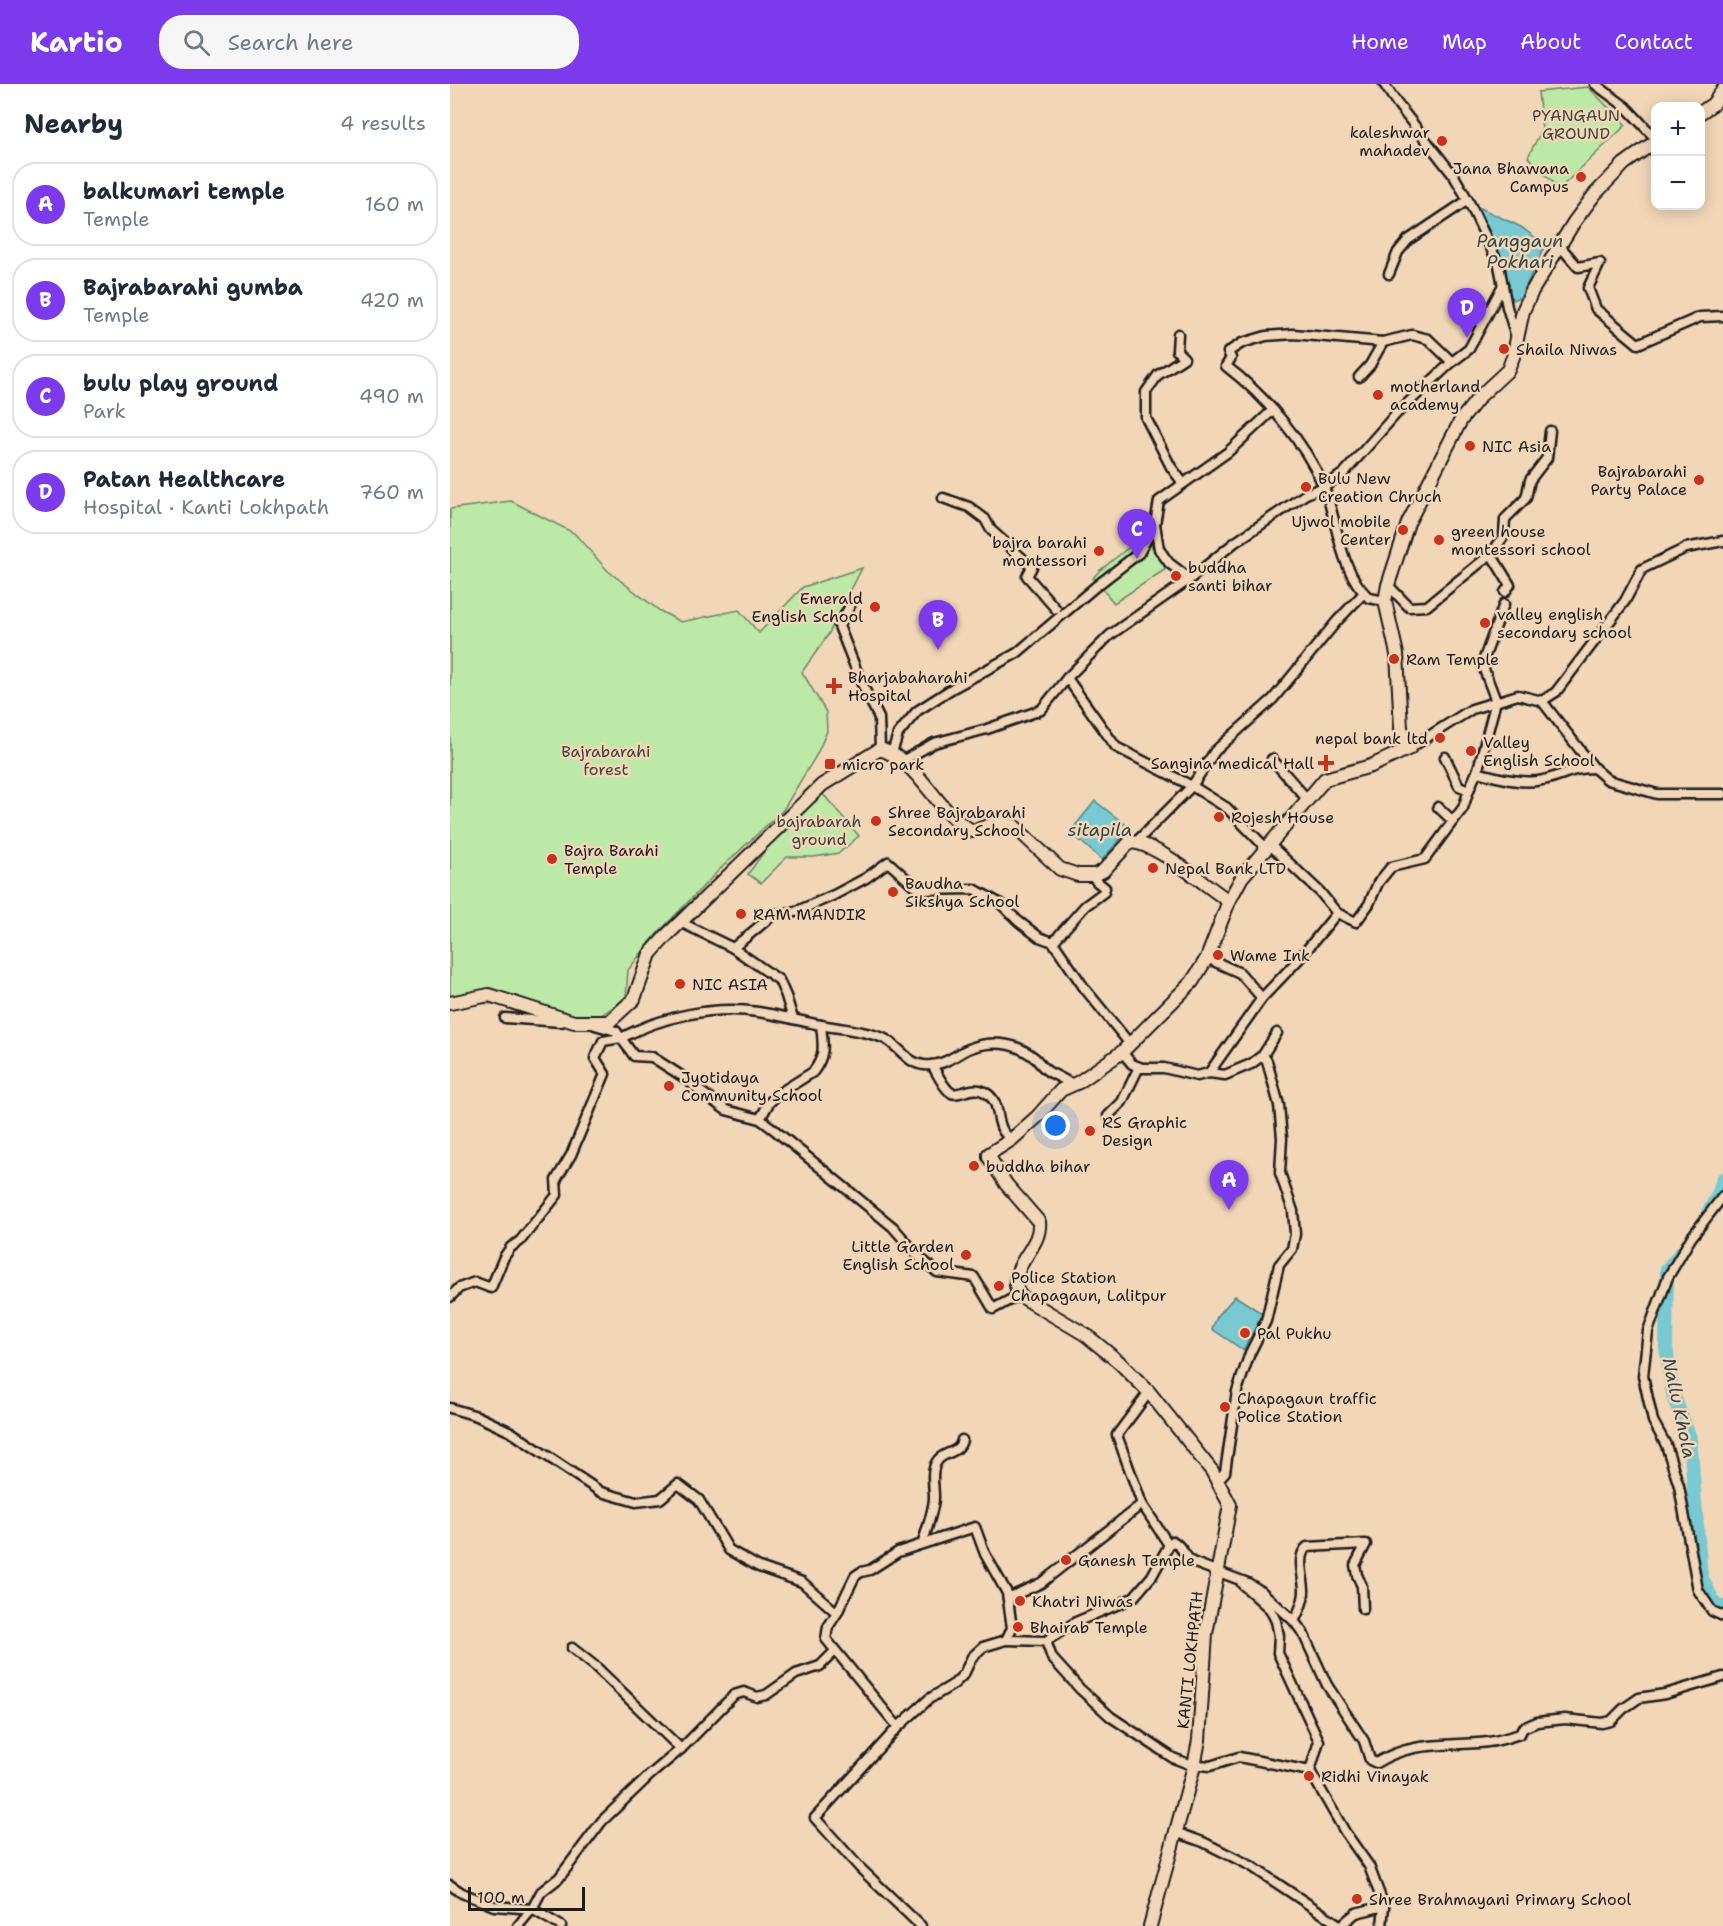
<!DOCTYPE html>
<meta charset="utf-8">
<style>
body{margin:0;font-family:"Shantell Sans",sans-serif;background:#f6f6f7;color:#1f2937}
.controls{position:absolute;right:18px;top:18px;display:grid;overflow:hidden;border-radius:12px;box-shadow:0 3px 15px #0003}
.controls button{width:54px;height:54px;display:grid;place-items:center;padding:0;border:0;border-bottom:2px solid #e0e1e3;background:#fff;color:#1f2937;font:30px sans-serif}
.scale{position:absolute;left:18px;bottom:15px;width:117px;box-sizing:border-box;padding-left:6px;border:3px solid #1c1c1c;border-top:0;font-size:16px;line-height:21px;white-space:nowrap;color:#1c1c1c;-webkit-text-stroke:4px #f2d6b8;paint-order:stroke}
.you{position:absolute;left:606px;top:1042px;width:21px;height:21px;margin:-15px;border:4px solid #fff;border-radius:50%;background:#1a73e8;box-shadow:0 0 0 9px #1a73e833}
.badge{display:grid;place-items:center;width:39px;height:39px;border-radius:50%;background:#7c3aed;color:#fff;font-size:20px;font-weight:700}
.pin{position:absolute;translate:-50% -50px;filter:drop-shadow(0 2px 3px #0008)}
.pin::after{content:'';position:absolute;top:32px;width:21px;height:18px;background:inherit;clip-path:polygon(0 0,100% 0,50% 100%)}
.list{margin:0;padding:0;list-style:none}
h2{display:flex;justify-content:space-between;align-items:center;height:78px;margin:0;padding:0 24px;font-size:26px}
h2 small{font-size:20px;font-weight:400;color:#747a83}
.list li{display:grid;grid-template-columns:39px 1fr auto;gap:18px;align-items:center;box-sizing:border-box;height:84px;margin:0 12px 12px;padding:0 12px;border:2px solid #e0e1e3;border-radius:24px}
.list b{display:block;font-size:22px;white-space:nowrap}
.list p{margin:0;font-size:20px;white-space:nowrap;color:#747a83}
.list em{font-size:20px;font-style:normal;color:#747a83}
.icon{flex:none;width:33px;height:33px;fill:none;stroke:currentColor;stroke-width:2;stroke-linecap:round;stroke-linejoin:round}
.map{position:relative;flex:none;width:1273px;height:1842px;overflow:hidden}
header{display:flex;align-items:center;gap:36px;box-sizing:border-box;height:84px;padding:0 30px;background:#7c3aed;color:#fff}
header strong{font-size:28px}
nav{display:flex;gap:33px;margin-inline-start:auto;font-size:21px}
.search{width:420px;height:54px;background:#f6f6f7;display:flex;align-items:center;gap:15px;box-sizing:border-box;padding:0 21px;border-radius:24px;color:#747a83;font-size:22px}
main{display:flex}
aside{flex:1;background:#fff}
.map>svg:first-child{display:block}
</style>
<header>
<strong>Kartio</strong>
<div class="search"><svg class="icon" aria-label="search" viewBox="0 0 24 24"><circle cx="10" cy="10" r="6"/><path d="M15 15l6 6"/></svg>Search here</div>
<nav><a>Home</a><a>Map</a><a>About</a><a>Contact</a></nav>
</header>
<main>
<aside>
<h2>Nearby<small>4 results</small></h2>
<ul class="list">
<li><span class="badge">A</span><div><b>balkumari temple</b><p>Temple</p></div><em>160 m</em></li>
<li><span class="badge">B</span><div><b>Bajrabarahi gumba</b><p>Temple</p></div><em>420 m</em></li>
<li><span class="badge">C</span><div><b>bulu play ground</b><p>Park</p></div><em>490 m</em></li>
<li><span class="badge">D</span><div><b>Patan Healthcare</b><p>Hospital · Kanti Lokhpath</p></div><em>760 m</em></li>
</ul>
</aside>
<div class="map">
<svg width="1273" height="1842" viewBox="0 0 1273 1842">
<rect width="100%" height="100%" fill="#f2d6b8"/>
<filter id="ink" filterUnits="userSpaceOnUse"><feTurbulence type="fractalNoise" baseFrequency=".0167" numOctaves="2"/><feDisplacementMap in="SourceGraphic" scale="12" xChannelSelector="R" yChannelSelector="G"/><feConvolveMatrix kernelMatrix="1 2 1 2 8 2 1 2 1" color-interpolation-filters="sRGB"/></filter>
<g filter="url(#ink)">
<g fill="#bce9a7" stroke="#6c8262" stroke-width="1.5">
<polygon points="1138,3 1176,41 1109,105 1078,73 1092,45 1088,8"/>
<polygon points="61,417 124,449 158,487 210,527 231,538 289,526 309,549 353,503 412,484 378,551 352,588 376,628 377,647 367,670 333,726 269,786 205,852 178,886 176,914 150,932 124,933 64,921 0,918 0,425"/>
<polygon points="693,448 716,485 664,519 643,494 649,487 678,464"/>
<polygon points="373,710 409,752 389,769 364,773 337,773 311,799 298,790 332,743"/>
</g>
<g fill="#78c9d2" stroke="#538489" stroke-width="1.5">
<polygon points="1024,121 1071,143 1095,161 1071,213 1063,216 1055,205"/>
<polygon points="645,717 680,744 652,776 620,748"/>
<polygon points="785,1212 813,1230 793,1266 762,1245 767,1233"/>
</g>
<g fill="none" stroke-linecap="round" stroke-linejoin="round">
<g stroke="#78c9d2" stroke-width="14">
<polyline points="1258,1129 1268,1111 1273,1095"/>
<polyline points="1231,1169 1217,1185 1216,1264 1223,1310 1240,1354 1251,1493 1266,1522 1273,1523"/>
</g>
<g stroke="#1c1c1c" stroke-width="13">
<g id="street">
<polyline points="934,0 946,18 1004,92 1018,116 1049,181 1057,223 1066,253"/>
<polyline points="1145,0 1176,23 1206,55"/>
<polyline points="1110,162 1128,183 1150,179 1138,204 1146,225 1188,260 1250,233 1273,232"/>
<polyline points="939,190 948,168 958,156 1018,116"/>
<polyline points="728,250 727,267 734,274 708,291 696,308 696,334 721,383 733,399"/>
<polyline points="909,293 920,281 933,258"/>
<polyline points="493,414 519,423 535,435 541,446 582,483 577,492 606,525"/>
<polyline points="1041,470 1060,501 1055,508"/>
<polyline points="740,495 784,459 856,410 874,403 894,389 946,330 1002,278 1019,265 1053,201"/>
<polyline points="938,501 959,523 977,522 1041,470 1054,452 1055,435 1076,414 1080,396 1097,374 1100,347"/>
<path d="M935,517L919,514C888,485 889,439 873,401C854,357 814,311 776,282L781,274L778,268L792,259L816,252L843,250L933,258L962,251L978,255L1002,278"/>
<polyline points="401,520 389,542 411,598 429,634 430,665"/>
<polyline points="617,594 666,663 742,702 777,724 816,764"/>
<polyline points="1092,617 1144,684 1158,696 1207,710 1273,710"/>
<polyline points="960,664 1022,625 1068,611 1092,617 1106,608 1175,517 1192,485 1236,464 1273,457"/>
<polyline points="442,669 448,650 467,627 503,604 567,569 645,503 689,469 705,440 709,417 778,368 823,326"/>
<polyline points="995,673 1009,702 1019,706 1013,724 1003,737"/>
<polyline points="822,675 857,715"/>
<polyline points="454,676 484,659 537,645 591,626 617,594 660,551 740,495 719,479 709,465 705,440"/>
<path d="M1027,688C1045,693 1074,701 1093,696C1113,692 1121,684 1144,684"/>
<polyline points="1019,706 1028,685 1046,617 1032,580 1054,520"/>
<polyline points="685,759 742,702 765,667 823,615 887,537 914,509"/>
<polyline points="819,760 870,808 887,829 906,838 919,820 928,799 941,783 975,775 1003,737 988,723"/>
<polyline points="230,838 283,864 329,896 336,912 343,935"/>
<polyline points="603,858 635,822 654,808 655,804 646,797 645,791"/>
<polyline points="283,864 324,830 345,828 384,811 416,794 438,778 469,806 524,805 551,820 568,837 589,853 603,858 635,905 680,960"/>
<polyline points="757,874 790,889 812,914 850,874 887,829"/>
<polyline points="55,934 111,938"/>
<path d="M145,941L166,947L171,954C211,933 263,921 308,928C329,931 350,937 371,941C391,945 413,946 433,954C448,960 457,980 474,981C491,983 503,973 516,966C539,955 566,958 585,974C590,979 595,987 601,989C609,993 614,995 621,1000"/>
<polyline points="672,968 682,980 692,984 714,984 747,992 759,989 775,991 801,980 813,971 827,949"/>
<path d="M482,981C487,989 493,1003 500,1008C509,1015 523,997 539,1011C550,1021 546,1033 552,1045C554,1049 558,1053 561,1056"/>
<polyline points="759,989 812,914"/>
<polyline points="658,1032 672,1018 689,983"/>
<path d="M310,1035L319,1019L328,1010L363,988C376,971 373,961 371,941"/>
<polyline points="1273,1112 1241,1154 1218,1193 1198,1247 1193,1292 1203,1337 1216,1361 1229,1402 1248,1506 1262,1527 1273,1532"/>
<polyline points="0,1213 9,1204 25,1198 41,1204 54,1173 61,1163 70,1157 107,1111 106,1096 121,1071 155,990 145,974 153,957 171,954 184,972 202,973 238,996 247,1005 276,1026 310,1035 322,1044 443,1143 470,1174 487,1188 524,1193 543,1225 569,1211"/>
<polyline points="0,1324 27,1332 61,1348 151,1408 186,1418 210,1415 228,1400 249,1416 279,1466 309,1483 352,1498 387,1529 378,1543 376,1555 448,1643 365,1734 410,1784 471,1842"/>
<polyline points="768,1396 775,1388 787,1307 800,1269 816,1237 829,1181 842,1165 845,1150 843,1127 830,1089 832,1054 829,1021 817,977 813,971"/>
<path d="M473,1459C476,1446 484,1426 484,1413C484,1402 480,1385 488,1376C495,1367 509,1370 512,1356"/>
<path d="M719,1461L723,1457C734,1464 733,1471 742,1478L798,1499L811,1507L844,1537L853,1549L877,1601L914,1657L920,1676L926,1679C963,1656 997,1663 1038,1658C1049,1657 1059,1653 1070,1650L1073,1644L1087,1638L1115,1635L1152,1639L1161,1637L1173,1625L1189,1614L1215,1610L1273,1593"/>
<polyline points="558,1514 591,1499 692,1420 667,1351 699,1308"/>
<polyline points="387,1529 405,1492 411,1488 420,1486 448,1468 525,1443 535,1470 557,1509 562,1544 556,1556 533,1563 522,1573 514,1590 504,1600 479,1615 448,1643"/>
<path d="M844,1537C849,1528 853,1519 854,1509C855,1495 845,1473 857,1463L916,1460L905,1481L907,1491L912,1502L913,1525"/>
<polyline points="556,1556 596,1557 602,1574 630,1605 661,1633 723,1674 744,1682"/>
<polyline points="596,1557 626,1538 683,1514 702,1492 719,1461 692,1420"/>
<polyline points="122,1564 146,1583 231,1665"/>
<polyline points="744,1677 750,1681 760,1682 789,1673 860,1687 869,1657 828,1569 829,1552 826,1537 820,1525 792,1500"/>
<polyline points="860,1687 895,1748 919,1782 934,1822 932,1842"/>
<polyline points="725,1748 753,1758 801,1782 891,1842"/>
<polyline points="0,1801 12,1809 44,1822 82,1825 111,1842"/>
<polyline points="68,1842 82,1825 91,1808 109,1794 152,1737 200,1691 231,1665 284,1611 294,1608 307,1613 316,1611 346,1590 370,1582 385,1567"/>
<polyline points="890,1842 906,1829 934,1822"/>
</g>
</g>
<g stroke="#1c1c1c" stroke-width="16">
<path id="secondary" d="M0,919L39,911L124,938H159L184,915L200,870L216,852L372,701L430,665C472,678 485,729 523,747L547,739L564,742L610,785L628,791H645L653,787L680,758C708,759 754,801 779,817"/>
</g>
<g stroke="#1c1c1c" stroke-width="16">
<g id="primary">
<polyline points="1250,29 1263,20 1273,6"/>
<path d="M700,1842L744,1682L749,1656L756,1550L780,1421L762,1387L699,1308L669,1278L636,1251L569,1211C555,1183 592,1165 589,1138L556,1100L539,1073V1070L561,1056L587,1033L611,1006L629,998L672,968L742,898L757,874L779,817L792,793L875,695L921,682L960,664L951,644L947,570L935,517L938,501L958,439L1011,336L1030,312L1058,286L1063,273L1073,227L1082,207L1124,138L1145,110L1174,80L1206,57"/>
</g>
</g>
<use href="#street" stroke="#f2d6b8" stroke-width="8"/>
<use href="#secondary" stroke="#f2d6b8" stroke-width="12"/>
<use href="#primary" stroke="#f2d6b8" stroke-width="12"/>
</g>
</g>
<g fill="#c8321e" stroke="#f2d6b8" stroke-width="2">
<circle cx="992" cy="57" r="6"/>
<circle cx="1131" cy="93" r="6"/>
<circle cx="1054" cy="265" r="6"/>
<circle cx="928" cy="311" r="6"/>
<circle cx="1020" cy="362" r="6"/>
<circle cx="1249" cy="396" r="6"/>
<circle cx="856" cy="403" r="6"/>
<circle cx="953" cy="446" r="6"/>
<circle cx="989" cy="456" r="6"/>
<circle cx="649" cy="467" r="6"/>
<circle cx="726" cy="492" r="6"/>
<circle cx="425" cy="523" r="6"/>
<circle cx="1035" cy="539" r="6"/>
<circle cx="944" cy="575" r="6"/>
<path d="M381 593h6v6h6v6h-6v6h-6v-6h-6v-6h6z"/>
<circle cx="990" cy="654" r="6"/>
<circle cx="1021" cy="667" r="6"/>
<path d="M873 670h6v6h6v6h-6v6h-6v-6h-6v-6h6z"/>
<rect x="374" y="674" width="12" height="12" rx="3"/>
<circle cx="769" cy="733" r="6"/>
<circle cx="426" cy="737" r="6"/>
<circle cx="102" cy="775" r="6"/>
<circle cx="703" cy="784" r="6"/>
<circle cx="443" cy="808" r="6"/>
<circle cx="291" cy="830" r="6"/>
<circle cx="768" cy="871" r="6"/>
<circle cx="230" cy="900" r="6"/>
<circle cx="219" cy="1002" r="6"/>
<circle cx="640" cy="1047" r="6"/>
<circle cx="524" cy="1082" r="6"/>
<circle cx="516" cy="1171" r="6"/>
<circle cx="549" cy="1202" r="6"/>
<circle cx="795" cy="1249" r="6"/>
<circle cx="775" cy="1323" r="6"/>
<circle cx="616" cy="1476" r="6"/>
<circle cx="570" cy="1517" r="6"/>
<circle cx="568" cy="1543" r="6"/>
<circle cx="859" cy="1692" r="6"/>
<circle cx="907" cy="1815" r="6"/>
</g>
<g text-anchor="middle" dominant-baseline="central" stroke-width="5" stroke-linejoin="round" paint-order="stroke">
<g font-size="16" fill="#3c4538" stroke="#f2d6b8">
<text x="1126" y="31">PYANGAUN<tspan x="1126" dy="18">GROUND</tspan></text>
<text x="156" y="667">Bajrabarahi<tspan x="156" dy="18">forest</tspan></text>
<text x="369" y="737">bajrabarah<tspan x="369" dy="18">ground</tspan></text>
</g>
<g font-size="16" fill="#1c1c1c" stroke="#f2d6b8" text-anchor="start">
<text x="980" y="48" text-anchor="end">kaleshwar<tspan x="980" dy="18">mahadev</tspan></text>
<text x="1119" y="84" text-anchor="end">Jana Bhawana<tspan x="1119" dy="18">Campus</tspan></text>
<text x="1066" y="265">Shaila Niwas</text>
<text x="940" y="302">motherland<tspan x="940" dy="18">academy</tspan></text>
<text x="1032" y="362">NIC Asia</text>
<text x="1237" y="387" text-anchor="end">Bajrabarahi<tspan x="1237" dy="18">Party Palace</tspan></text>
<text x="868" y="394">Bulu New<tspan x="868" dy="18">Creation Chruch</tspan></text>
<text x="941" y="437" text-anchor="end">Ujwol mobile<tspan x="941" dy="18">Center</tspan></text>
<text x="1001" y="447">green house<tspan x="1001" dy="18">montessori school</tspan></text>
<text x="637" y="458" text-anchor="end">bajra barahi<tspan x="637" dy="18">montessori</tspan></text>
<text x="738" y="483">buddha<tspan x="738" dy="18">santi bihar</tspan></text>
<text x="413" y="514" text-anchor="end">Emerald<tspan x="413" dy="18">English School</tspan></text>
<text x="1047" y="530">valley english<tspan x="1047" dy="18">secondary school</tspan></text>
<text x="956" y="575">Ram Temple</text>
<text x="398" y="593">Bharjabaharahi<tspan x="398" dy="18">Hospital</tspan></text>
<text x="978" y="654" text-anchor="end">nepal bank ltd</text>
<text x="1033" y="658">Valley<tspan x="1033" dy="18">English School</tspan></text>
<text x="864" y="679" text-anchor="end">Sangina medical Hall</text>
<text x="392" y="680">micro park</text>
<text x="438" y="728">Shree Bajrabarahi<tspan x="438" dy="18">Secondary School</tspan></text>
<text x="781" y="733">Rojesh House</text>
<text x="114" y="766">Bajra Barahi<tspan x="114" dy="18">Temple</tspan></text>
<text x="715" y="784">Nepal Bank LTD</text>
<text x="455" y="799">Baudha<tspan x="455" dy="18">Sikshya School</tspan></text>
<text x="303" y="830">RAM MANDIR</text>
<text x="780" y="871">Wame Ink</text>
<text x="242" y="900">NIC ASIA</text>
<text x="231" y="993">Jyotidaya<tspan x="231" dy="18">Community School</tspan></text>
<text x="652" y="1038">RS Graphic<tspan x="652" dy="18">Design</tspan></text>
<text x="536" y="1082">buddha bihar</text>
<text x="504" y="1162" text-anchor="end">Little Garden<tspan x="504" dy="18">English School</tspan></text>
<text x="561" y="1193">Police Station<tspan x="561" dy="18">Chapagaun, Lalitpur</tspan></text>
<text x="807" y="1249">Pal Pukhu</text>
<text x="787" y="1314">Chapagaun traffic<tspan x="787" dy="18">Police Station</tspan></text>
<text x="628" y="1476">Ganesh Temple</text>
<text x="582" y="1517">Khatri Niwas</text>
<text x="580" y="1543">Bhairab Temple</text>
<text x="871" y="1692">Ridhi Vinayak</text>
<text x="919" y="1815">Shree Brahmayani Primary School</text>
</g>
<g font-size="16" fill="#1c1c1c" stroke="#f2d6b8">
<text transform="translate(740 1576) rotate(-84)">KANTI LOKHPATH</text>
</g>
<g font-size="18" font-style="italic" fill="#33474a" stroke="#f2d6b8">
<text x="1070" y="157">Panggaun<tspan x="1070" dy="21">Pokhari</tspan></text>
<text x="650" y="746">sitapila</text>
<text transform="translate(1229 1324) rotate(78)">Nallu Khola</text>
</g>
</g>
</svg>
<div class="controls">
<button>+</button>
<button>−</button>
</div>
<div class="scale">100 m</div>
<div class="you"></div>
<div class="pin badge" style="left:779px;top:1126px">A</div>
<div class="pin badge" style="left:488px;top:566px">B</div>
<div class="pin badge" style="left:687px;top:475px">C</div>
<div class="pin badge" style="left:1017px;top:254px">D</div>
</div>
</main>
